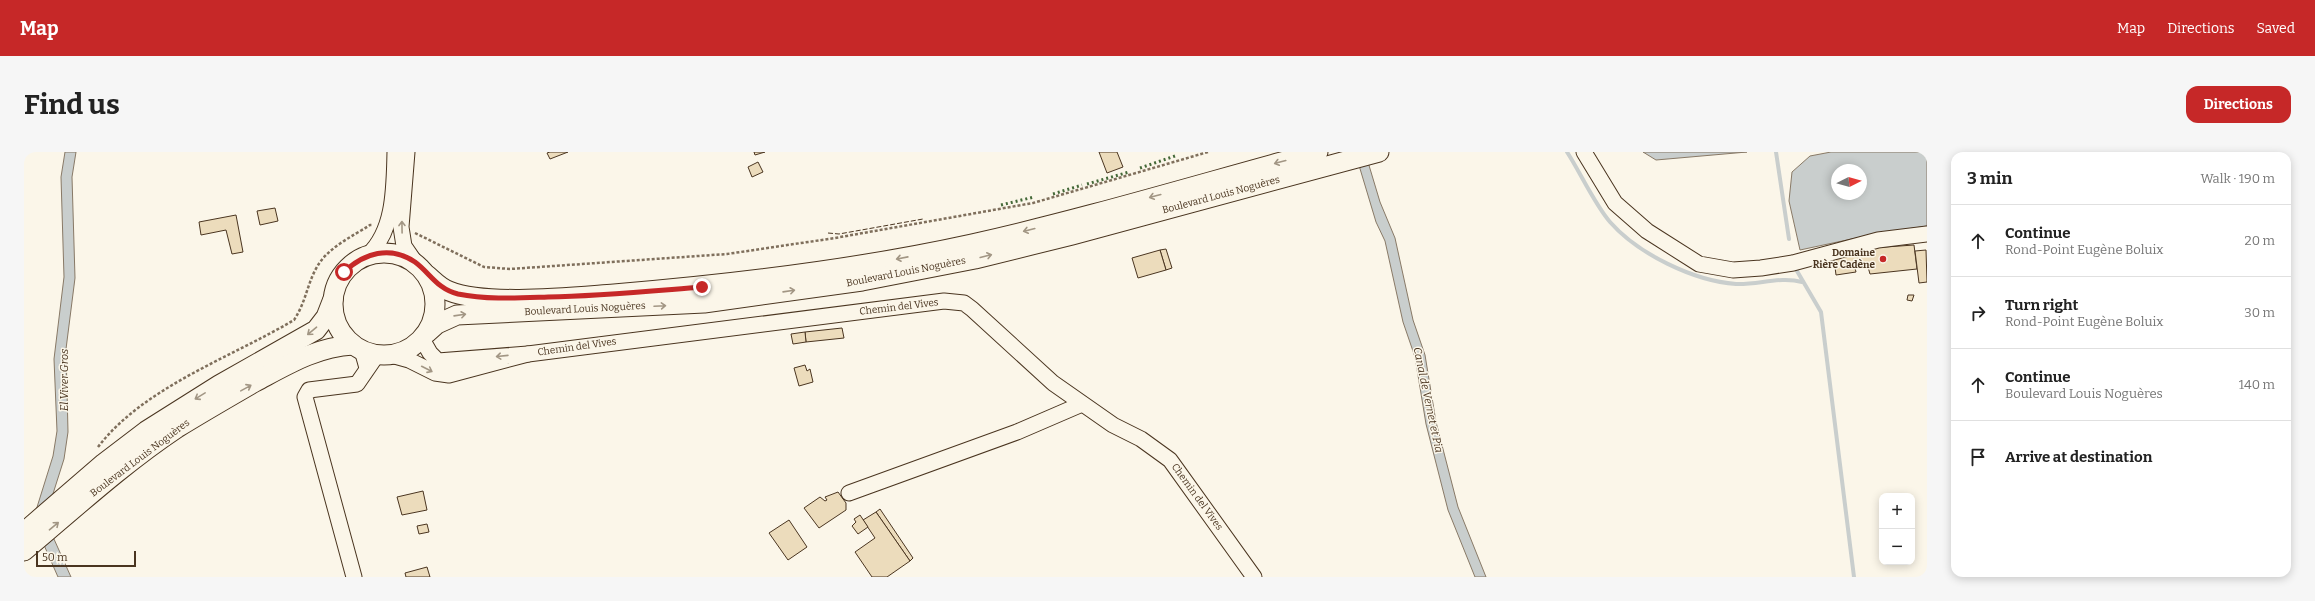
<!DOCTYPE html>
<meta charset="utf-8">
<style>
body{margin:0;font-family:Bitter,serif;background:#f6f6f6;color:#222}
.controls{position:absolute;right:12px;bottom:12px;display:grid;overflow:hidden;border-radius:8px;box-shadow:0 2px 10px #0003}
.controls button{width:36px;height:36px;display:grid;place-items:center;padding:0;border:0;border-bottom:1px solid #e0e0e0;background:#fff;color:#222;font:20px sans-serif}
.compass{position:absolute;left:1807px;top:12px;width:36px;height:36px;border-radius:50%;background:#fff;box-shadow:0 2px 10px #0003;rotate:84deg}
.scale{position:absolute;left:12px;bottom:10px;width:100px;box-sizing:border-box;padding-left:4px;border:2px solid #4a3520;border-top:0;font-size:11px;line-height:14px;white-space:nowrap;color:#4a3520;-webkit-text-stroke:3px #fbf6e9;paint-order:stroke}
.stop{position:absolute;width:12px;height:12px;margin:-9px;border:3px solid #c62828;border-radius:50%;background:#fff}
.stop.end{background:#c62828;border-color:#fff;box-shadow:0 1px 4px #0008}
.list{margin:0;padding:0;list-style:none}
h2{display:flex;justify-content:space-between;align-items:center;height:52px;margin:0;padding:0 16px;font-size:17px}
h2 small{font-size:13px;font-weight:400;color:#767676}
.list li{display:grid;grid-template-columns:26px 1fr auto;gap:12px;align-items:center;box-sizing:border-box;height:72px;padding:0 16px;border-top:1px solid #e0e0e0}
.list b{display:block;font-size:15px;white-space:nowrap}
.list p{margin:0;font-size:13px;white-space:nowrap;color:#767676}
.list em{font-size:13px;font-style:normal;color:#767676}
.icon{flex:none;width:22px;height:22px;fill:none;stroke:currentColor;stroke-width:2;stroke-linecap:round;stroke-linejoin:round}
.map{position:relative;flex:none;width:1903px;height:425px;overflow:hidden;border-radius:12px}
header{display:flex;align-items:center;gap:24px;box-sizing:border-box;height:56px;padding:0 20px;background:#c62828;color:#fff}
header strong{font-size:19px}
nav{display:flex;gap:22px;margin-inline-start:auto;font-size:14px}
.intro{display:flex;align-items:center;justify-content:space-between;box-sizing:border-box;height:96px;padding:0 24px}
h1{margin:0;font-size:28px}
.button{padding:10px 18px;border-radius:12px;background:#c62828;color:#fff;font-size:14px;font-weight:700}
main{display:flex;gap:24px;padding:0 24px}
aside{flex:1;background:#fff;border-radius:12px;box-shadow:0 2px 10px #0003}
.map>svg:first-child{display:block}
</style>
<header>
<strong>Map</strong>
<nav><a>Map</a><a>Directions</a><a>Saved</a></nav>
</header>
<div class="intro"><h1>Find us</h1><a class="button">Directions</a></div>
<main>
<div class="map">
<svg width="1903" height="425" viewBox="0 0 1903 425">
<rect width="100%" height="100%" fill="#fbf6e9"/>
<g fill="#c9cecd" stroke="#887966" fill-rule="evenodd">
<polygon points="41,0 52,0 48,25 51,126 42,197 44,280 40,307 21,367 47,425 34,425 9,368 29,304 33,279 30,207 40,125 37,25"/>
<polygon points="1331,0 1341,0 1356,50 1371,86 1389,168 1401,203 1412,270 1434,355 1462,425 1451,425 1424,358 1402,272 1391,205 1379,170 1361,89 1352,70"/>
<polygon points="1619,0 1723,0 1632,8"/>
<path d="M1807,0H1903V74L1851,82L1776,98L1765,49L1768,20L1786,4ZM1813,18H1837V42H1813Z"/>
</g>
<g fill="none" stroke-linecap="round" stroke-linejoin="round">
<g stroke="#c9cecd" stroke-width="4">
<path d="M1543,0C1556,20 1571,53 1586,70C1614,102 1670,129 1712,132C1734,133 1757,124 1778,130"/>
<polyline points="1752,0 1765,87"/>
<polyline points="1773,119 1797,160 1830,425"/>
</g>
</g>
<g fill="#ecdcbc" stroke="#4a3520">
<polygon points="526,0 544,0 526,7 523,1"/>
<polygon points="730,0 741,0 731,3"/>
<polygon points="1075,0 1093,0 1099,15 1083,21"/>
<polygon points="734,10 739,20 728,25 724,15"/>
<polygon points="251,56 254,69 236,73 233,59"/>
<polygon points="212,63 219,100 208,102 202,78 177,83 175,70"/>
<polygon points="1890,93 1893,117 1846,122 1844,115 1831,116 1832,120 1812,123 1810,107 1847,96"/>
<polygon points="1142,97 1148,116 1142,118 1136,98"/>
<polygon points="1136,98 1142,118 1114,126 1108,106"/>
<polygon points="1902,98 1903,130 1895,131 1891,99"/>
<polygon points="1884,143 1890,143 1888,149 1883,148"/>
<polygon points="818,176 820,186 782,190 781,180"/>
<polygon points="781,180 782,190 769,192 767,182"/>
<polygon points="781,213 783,219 786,217 789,230 775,234 770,216"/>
<polygon points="399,339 403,358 378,363 373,345"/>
<polygon points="814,340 822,351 822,358 795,376 780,356 796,345 801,349 803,348 801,345"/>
<polygon points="856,357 889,406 886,409 852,360"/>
<polygon points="852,360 886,409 863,425 848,425 831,400 851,386 839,368"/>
<polygon points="836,363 844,375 834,382 828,374 832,370 830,367"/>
<polygon points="765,368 783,395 764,408 745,381"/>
<polygon points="403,372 405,380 395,382 393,374"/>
<polygon points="403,415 406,425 382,425 381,421"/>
</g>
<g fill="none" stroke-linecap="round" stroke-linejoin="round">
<g stroke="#4a3520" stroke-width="17">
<g id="minor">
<polyline points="383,0 377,75 380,94 391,110"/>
<polyline points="1560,0 1591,51 1623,79 1675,112 1709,118 1737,116 1769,111 1854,88 1903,82"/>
<path d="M344,103C371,78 370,34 371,0"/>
<polyline points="338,198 343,216"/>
<polyline points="504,202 920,149 940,151 948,157 1029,231 1089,273 1117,287 1146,308 1230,425"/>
<polyline points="367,203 385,208 411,221 425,223 504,202 414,209 406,201 398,187"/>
<polyline points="825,341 993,280 1058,252"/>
<polyline points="330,425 281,245 285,238 333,232 353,203"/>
</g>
</g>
<g stroke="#4a3520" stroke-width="21">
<g id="major">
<circle cx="360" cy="152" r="51"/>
<path d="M403,123C410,129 416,136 425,139C462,154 548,145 590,142C710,132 830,118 948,92C1064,66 1179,31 1294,0"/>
<polyline points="403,181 413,172 433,163 680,151 838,129 951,107 1048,83 1355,0"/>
<polyline points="0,380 80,311 122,279 195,233 292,178 302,165 309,147"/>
<path d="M0,399C50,357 99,312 153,276C179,260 205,245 231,230C263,213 292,195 329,193"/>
</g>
</g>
<g stroke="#7f6f5c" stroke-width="2.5" stroke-dasharray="3 2" stroke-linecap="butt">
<polyline points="391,81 460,115 486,117 703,102 811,86 1009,51 1184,0"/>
<path d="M74,295C120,235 206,206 270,168C282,150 283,132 293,115C303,96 329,84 346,73H349"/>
</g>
<use href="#minor" stroke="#fbf6e9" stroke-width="15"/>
<use href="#major" stroke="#fbf6e9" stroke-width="19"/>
<g stroke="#436837" stroke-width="3" stroke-dasharray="2 3" stroke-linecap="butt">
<polyline points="1116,16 1151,4"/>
<polyline points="1063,32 1105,20"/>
<polyline points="1029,42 1058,33"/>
<polyline points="977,53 1010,45"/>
</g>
<polyline stroke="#4a3520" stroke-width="1" stroke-dasharray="5 2" stroke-linecap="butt" points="804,81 815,82 899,67"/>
</g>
<defs><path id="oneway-shaft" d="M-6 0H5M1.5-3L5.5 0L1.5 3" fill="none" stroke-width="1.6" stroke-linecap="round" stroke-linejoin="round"/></defs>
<g stroke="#a29684">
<use href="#oneway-shaft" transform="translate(1256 10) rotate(165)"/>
<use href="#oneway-shaft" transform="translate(1131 44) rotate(165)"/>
<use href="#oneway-shaft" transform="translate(378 75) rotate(-91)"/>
<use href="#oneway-shaft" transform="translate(1005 78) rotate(166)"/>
<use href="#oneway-shaft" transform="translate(962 104) rotate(-14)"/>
<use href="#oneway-shaft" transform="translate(878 106) rotate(169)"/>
<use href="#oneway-shaft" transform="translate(765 139) rotate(-8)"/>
<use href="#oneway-shaft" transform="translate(636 154) rotate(-3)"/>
<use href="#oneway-shaft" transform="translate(436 163) rotate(-8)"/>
<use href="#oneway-shaft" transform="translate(288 179) rotate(140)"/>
<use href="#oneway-shaft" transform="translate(478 204) rotate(174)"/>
<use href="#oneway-shaft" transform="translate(403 217) rotate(27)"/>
<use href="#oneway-shaft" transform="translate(222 236) rotate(-29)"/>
<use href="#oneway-shaft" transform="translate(176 244) rotate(149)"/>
<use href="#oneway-shaft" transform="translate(30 374) rotate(-40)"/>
</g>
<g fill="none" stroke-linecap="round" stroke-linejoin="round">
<path stroke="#c62828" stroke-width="5" d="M320,120C340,101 366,93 391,110C406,121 413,137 434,142C463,148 495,146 524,145C576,144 627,139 678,135"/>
</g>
<circle fill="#c62828" stroke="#fbf6e9" stroke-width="1.5" cx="1859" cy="107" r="4"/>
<g text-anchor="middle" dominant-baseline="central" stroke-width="3" stroke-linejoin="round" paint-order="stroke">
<g font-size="10" fill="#4a3520" stroke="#fbf6e9">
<text transform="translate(1197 43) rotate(-15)">Boulevard Louis Noguères</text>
<text transform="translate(882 120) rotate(-11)">Boulevard Louis Noguères</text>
<text transform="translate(875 155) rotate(-7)">Chemin del Vives</text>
<text transform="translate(561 157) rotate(-3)">Boulevard Louis Noguères</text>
<text transform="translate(553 195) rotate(-8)">Chemin del Vives</text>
<text transform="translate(116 306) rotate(-37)">Boulevard Louis Noguères</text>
<text transform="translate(1173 345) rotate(54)">Chemin del Vives</text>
</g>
<g font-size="10" font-weight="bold" fill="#4a3520" stroke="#fbf6e9" text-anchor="end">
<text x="1851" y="101">Domaine<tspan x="1851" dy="12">Rière Cadène</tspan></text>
</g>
<g font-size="11" font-style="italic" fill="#4a3520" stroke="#fbf6e9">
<text transform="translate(40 228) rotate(-90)">El Viver Gros</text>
<text transform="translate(1404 248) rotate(78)">Canal de Vernet et Pia</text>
</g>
</g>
</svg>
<div class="controls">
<button>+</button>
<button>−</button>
</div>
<svg class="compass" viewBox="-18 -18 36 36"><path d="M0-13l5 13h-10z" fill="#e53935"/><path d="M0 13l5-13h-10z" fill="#767676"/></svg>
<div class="scale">50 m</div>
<div class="stop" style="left:320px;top:120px"></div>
<div class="stop end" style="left:678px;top:135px"></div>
</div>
<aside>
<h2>3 min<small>Walk · 190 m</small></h2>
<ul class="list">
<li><svg class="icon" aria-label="ahead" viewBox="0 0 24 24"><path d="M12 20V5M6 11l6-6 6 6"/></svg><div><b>Continue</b><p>Rond-Point Eugène Boluix</p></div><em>20 m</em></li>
<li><svg class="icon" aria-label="right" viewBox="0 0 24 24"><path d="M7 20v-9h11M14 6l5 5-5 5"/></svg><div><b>Turn right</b><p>Rond-Point Eugène Boluix</p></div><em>30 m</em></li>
<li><svg class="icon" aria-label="ahead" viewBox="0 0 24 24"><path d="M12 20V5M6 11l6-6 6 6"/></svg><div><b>Continue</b><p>Boulevard Louis Noguères</p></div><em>140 m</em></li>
<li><svg class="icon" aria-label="arrive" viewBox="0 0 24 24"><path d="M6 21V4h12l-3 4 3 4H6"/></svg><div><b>Arrive at destination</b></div></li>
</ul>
</aside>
</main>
